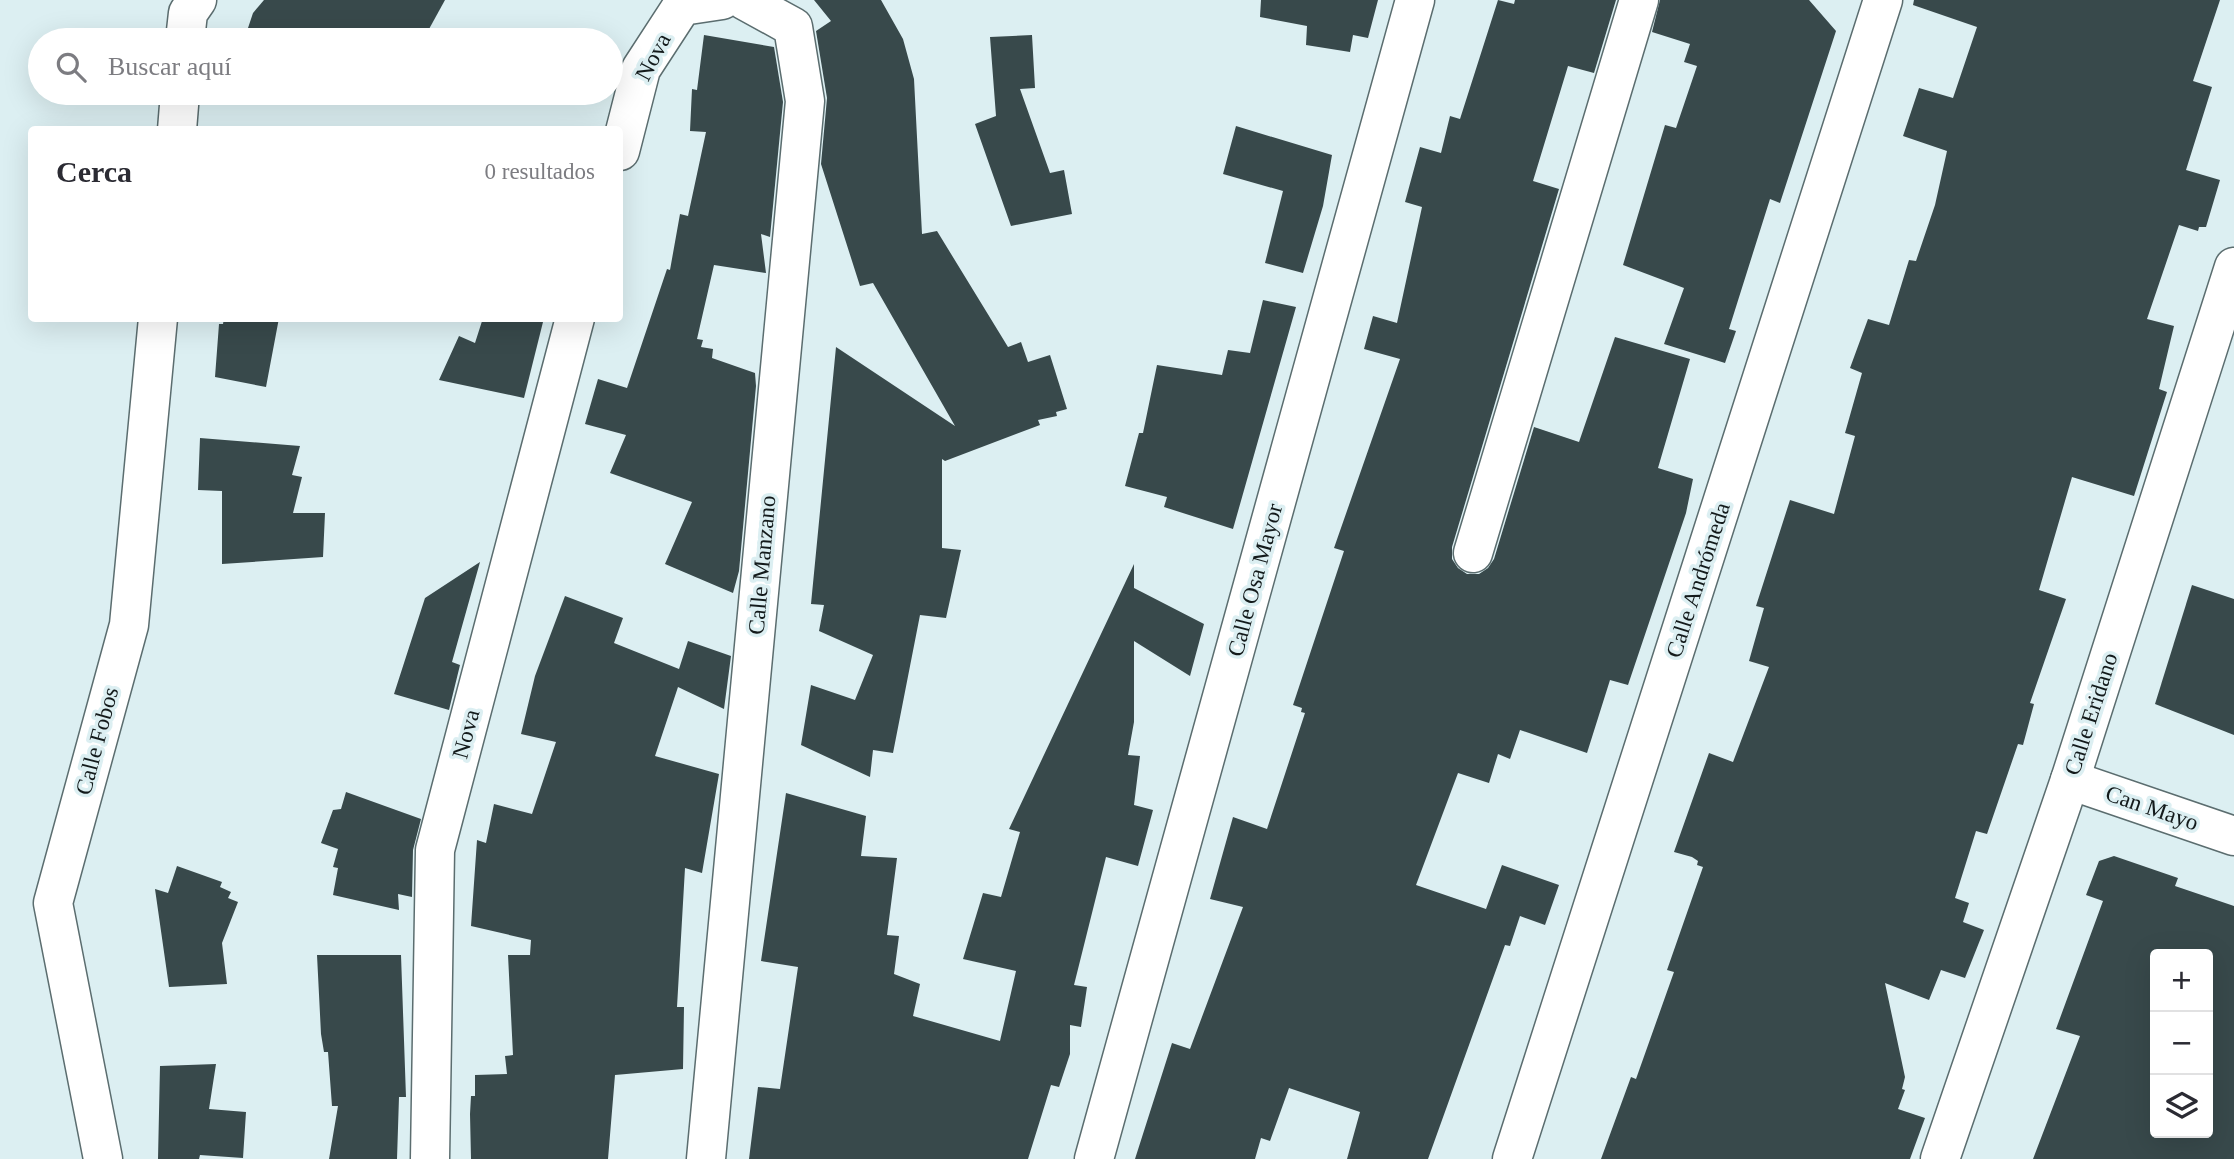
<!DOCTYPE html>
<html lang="es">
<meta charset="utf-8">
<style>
body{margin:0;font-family:"Times New Roman",serif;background:#f2f2f3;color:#2b2b33}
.controls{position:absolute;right:21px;bottom:21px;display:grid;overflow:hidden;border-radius:7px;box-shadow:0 7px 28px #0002}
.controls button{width:63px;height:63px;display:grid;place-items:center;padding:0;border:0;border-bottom:2px solid #e1e1e2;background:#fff;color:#2b2b33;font:35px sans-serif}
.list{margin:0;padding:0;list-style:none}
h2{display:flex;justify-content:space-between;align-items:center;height:91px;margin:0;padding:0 28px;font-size:30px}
h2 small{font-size:23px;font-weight:400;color:#7c7c81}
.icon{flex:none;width:38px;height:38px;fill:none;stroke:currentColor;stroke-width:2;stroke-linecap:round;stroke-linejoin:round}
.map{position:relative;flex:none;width:2234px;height:1159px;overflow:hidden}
.search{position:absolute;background:#fff;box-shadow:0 7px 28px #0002;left:28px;top:28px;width:595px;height:77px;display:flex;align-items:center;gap:18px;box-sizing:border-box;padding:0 24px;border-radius:38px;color:#7c7c81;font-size:26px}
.panel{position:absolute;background:#fff;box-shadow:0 7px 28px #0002;left:28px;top:126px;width:595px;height:196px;border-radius:7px}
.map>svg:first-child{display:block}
</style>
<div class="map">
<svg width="2234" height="1159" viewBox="0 0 2234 1159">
<rect width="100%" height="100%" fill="#dceff2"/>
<g fill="#38494b" fill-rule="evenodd">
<polygon points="264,0 445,0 423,40 244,40 253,13"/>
<polygon points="814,0 881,0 903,39 914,79 922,234 937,231 1008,347 1021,342 1028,362 1050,355 1067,409 1056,412 1057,416 1038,420 1040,425 945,461 942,459 942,548 961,550 946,618 920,615 893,753 873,750 870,777 801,745 811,685 855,700 873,655 819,631 824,605 811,604 836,347 955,426 873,283 860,286 821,164 827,98 816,31 831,21"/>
<polygon points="1261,0 1378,0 1368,38 1353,35 1350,52 1306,45 1307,26 1260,17"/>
<polygon points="1498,0 1514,4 1515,0 1616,0 1594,73 1568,66 1533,181 1559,189 1452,547 1452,559 1458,568 1467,574 1479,574 1488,568 1494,559 1534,427 1579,442 1615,337 1690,359 1658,468 1693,479 1686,513 1628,685 1610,680 1587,753 1520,730 1510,759 1498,754 1489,783 1458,773 1416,885 1486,909 1502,865 1559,885 1545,925 1520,916 1510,946 1505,945 1428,1159 1347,1159 1360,1112 1289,1088 1270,1141 1261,1138 1255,1159 1135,1159 1172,1043 1190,1049 1243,907 1210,899 1233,817 1267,829 1305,713 1301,712 1302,708 1293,705 1344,551 1334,548 1400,359 1364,349 1373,316 1397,323 1422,207 1405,202 1420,147 1441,153 1450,116 1460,119"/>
<polygon points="1660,0 1809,0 1836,31 1780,203 1770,199 1729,329 1736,331 1725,363 1664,344 1684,288 1623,265 1665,125 1676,128 1697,66 1684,62 1690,44 1652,32"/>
<polygon points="1914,0 2220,0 2193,81 2212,87 2186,170 2220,180 2206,227 2199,227 2198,231 2179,225 2147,319 2174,326 2159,389 2167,392 2134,496 2072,477 2039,590 2066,599 2030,703 2034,704 2023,745 2018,744 1987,834 1976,831 1955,898 1969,903 1963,922 1984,930 1965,978 1941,970 1929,1000 1885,983 1905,1077 1902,1089 1905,1090 1898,1109 1925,1118 1910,1159 1601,1159 1631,1077 1636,1079 1674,972 1667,970 1703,867 1697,865 1698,861 1692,857 1674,852 1709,753 1733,762 1769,667 1749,661 1764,608 1756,606 1790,500 1834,514 1855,436 1845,433 1862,373 1850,368 1868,319 1889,325 1909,260 1916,261 1935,205 1947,151 1903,136 1919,88 1953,98 1977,27 1913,5"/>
<polygon points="704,35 774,47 783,102 770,237 761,234 766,273 714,265 697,339 703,340 701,347 713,349 712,358 755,373 756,386 739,571 733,593 665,564 692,502 610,473 626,435 585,424 598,379 627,388 667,269 670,270 680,214 688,216 706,132 690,131 692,89 697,90"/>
<polygon points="1032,35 1035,88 1020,89 1050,173 1064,170 1072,214 1011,226 975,124 996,116 990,37"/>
<polygon points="1236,126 1332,155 1323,206 1303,273 1265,263 1283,191 1223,174"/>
<polygon points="1263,300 1296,307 1233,529 1164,507 1167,497 1125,486 1139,433 1143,433 1157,365 1222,375 1228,350 1250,353"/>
<polygon points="224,318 279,318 266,387 215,377 219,324 223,324"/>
<polygon points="483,318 544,318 524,398 439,380 459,336 475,343"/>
<polygon points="200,438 300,446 292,475 302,477 293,513 325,513 323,557 222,564 222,491 198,490"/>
<polygon points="480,562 452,662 460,665 449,710 394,694 425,598"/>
<polygon points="1134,564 1134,588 1204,624 1190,676 1134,641 1134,722 1128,755 1140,756 1134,805 1153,810 1138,866 1106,857 1074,985 1087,987 1081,1027 1070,1025 1070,1054 1059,1087 1051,1085 1028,1159 749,1159 758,1087 780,1089 798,967 761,961 786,793 866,816 861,856 897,858 887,935 899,936 894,974 920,984 913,1016 1000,1041 1016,971 963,959 983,893 1001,897 1020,832 1009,829"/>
<polygon points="2192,585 2234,599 2234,735 2155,704"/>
<polygon points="565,596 623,618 614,643 679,669 688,641 731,656 724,709 678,687 655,756 719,774 702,873 685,868 677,1007 684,1007 683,1069 615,1075 608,1159 471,1159 470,1114 471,1096 475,1096 475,1075 507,1074 505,1056 513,1055 508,955 530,955 531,940 471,926 477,840 486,843 494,804 532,814 556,742 521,734 535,676"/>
<polygon points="346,792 421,819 413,850 412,897 398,894 399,910 333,895 338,868 333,867 338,849 321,843 333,810 341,809"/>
<path d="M2114,856L2178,878L2175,886L2234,906V1159H2033L2080,1036L2056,1029L2103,901L2086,895L2099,861ZM2155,954H2208V1133H2155Z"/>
<polygon points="177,866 222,882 220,887 231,892 228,898 238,902 222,943 227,984 169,987 155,889 168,893"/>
<polygon points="317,955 401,955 406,1097 399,1097 397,1159 329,1159 338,1106 332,1106 328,1052 324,1052 321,1034"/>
<polygon points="216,1064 209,1109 246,1112 243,1158 200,1155 199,1159 158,1159 160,1066"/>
</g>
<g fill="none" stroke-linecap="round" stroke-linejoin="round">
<g stroke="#5b6d6f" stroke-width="41">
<g id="minor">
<polyline points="185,40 188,13 197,0"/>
<polyline points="177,130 180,93"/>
<polyline points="620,151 641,69 682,6 722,0"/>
<polyline points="1473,553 1639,0"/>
<polyline points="2070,780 2234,836"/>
<polyline points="103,1159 53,903 129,625 158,318"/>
<polyline points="430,1159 435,850 575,318"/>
<polyline points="706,1159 805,101 793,27 744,0"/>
<polyline points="1094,1159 1415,0"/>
<polyline points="1512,1159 1883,0"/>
<polyline points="1940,1159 2070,780 2234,267"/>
</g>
</g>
<use href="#minor" stroke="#fff" stroke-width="38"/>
</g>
<g text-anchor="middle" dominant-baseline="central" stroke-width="7" stroke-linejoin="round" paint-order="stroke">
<g font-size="23" fill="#131a1b" stroke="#dceff2">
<text transform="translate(653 57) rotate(-62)">Nova</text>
<text transform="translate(762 565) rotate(-85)">Calle Manzano</text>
<text transform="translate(1255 580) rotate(-75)">Calle Osa Mayor</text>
<text transform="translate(1698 580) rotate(-72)">Calle Andrómeda</text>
<text transform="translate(2091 714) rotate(-72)">Calle Eridano</text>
<text transform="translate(466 734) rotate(-75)">Nova</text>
<text transform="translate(97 741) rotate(-75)">Calle Fobos</text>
<text transform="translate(2152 808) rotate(19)">Can Mayo</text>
</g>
</g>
</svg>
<div class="controls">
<button>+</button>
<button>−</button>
<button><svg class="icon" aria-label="layers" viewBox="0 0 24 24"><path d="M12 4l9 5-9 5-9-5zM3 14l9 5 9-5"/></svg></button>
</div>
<div class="search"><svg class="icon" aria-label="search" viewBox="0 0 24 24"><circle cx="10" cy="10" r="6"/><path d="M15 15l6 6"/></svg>Buscar aquí</div>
<section class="panel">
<h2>Cerca<small>0 resultados</small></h2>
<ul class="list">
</ul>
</section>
</div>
